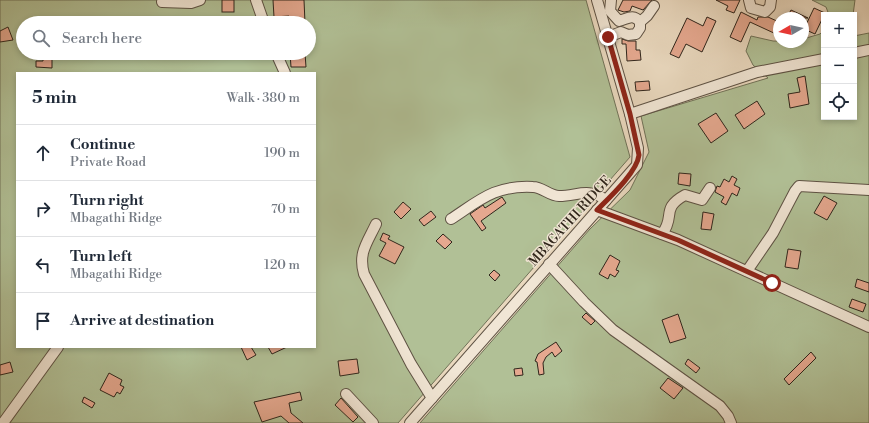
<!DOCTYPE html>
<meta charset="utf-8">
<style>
body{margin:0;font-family:"Libre Bodoni",serif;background:#f2f2f3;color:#1f2937}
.controls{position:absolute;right:12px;top:12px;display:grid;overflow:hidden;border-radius:0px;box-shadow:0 2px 6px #0003}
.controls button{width:36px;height:36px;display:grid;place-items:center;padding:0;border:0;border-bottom:1px solid #e0e1e3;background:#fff;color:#1f2937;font:20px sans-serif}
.compass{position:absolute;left:773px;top:12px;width:36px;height:36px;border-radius:50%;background:#fff;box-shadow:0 2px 6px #0003;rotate:261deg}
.stop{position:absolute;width:12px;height:12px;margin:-9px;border:3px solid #8f2418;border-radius:50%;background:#fff}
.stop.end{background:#8f2418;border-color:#fff;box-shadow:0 1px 4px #0008}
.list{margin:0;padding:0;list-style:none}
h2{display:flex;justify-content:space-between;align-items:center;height:52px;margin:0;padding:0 16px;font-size:17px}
h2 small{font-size:13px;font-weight:400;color:#747a83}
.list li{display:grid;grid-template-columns:26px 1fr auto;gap:12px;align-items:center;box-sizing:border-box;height:56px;padding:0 16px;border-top:1px solid #e0e1e3}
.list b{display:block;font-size:15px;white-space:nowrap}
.list p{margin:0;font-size:13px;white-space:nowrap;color:#747a83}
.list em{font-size:13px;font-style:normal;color:#747a83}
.icon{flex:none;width:22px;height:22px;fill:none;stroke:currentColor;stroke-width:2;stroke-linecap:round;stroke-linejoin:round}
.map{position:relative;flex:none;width:869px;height:423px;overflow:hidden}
.search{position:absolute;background:#fff;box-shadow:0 2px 6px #0003;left:16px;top:16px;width:300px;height:44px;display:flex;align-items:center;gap:10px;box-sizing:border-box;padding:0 14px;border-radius:22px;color:#747a83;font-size:15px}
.panel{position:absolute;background:#fff;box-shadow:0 2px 6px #0003;left:16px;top:72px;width:300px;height:276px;border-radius:0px}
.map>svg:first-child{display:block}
</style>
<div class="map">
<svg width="869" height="423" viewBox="0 0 869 423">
<rect width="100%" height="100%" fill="#e9d8be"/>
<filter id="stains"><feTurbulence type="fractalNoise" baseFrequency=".005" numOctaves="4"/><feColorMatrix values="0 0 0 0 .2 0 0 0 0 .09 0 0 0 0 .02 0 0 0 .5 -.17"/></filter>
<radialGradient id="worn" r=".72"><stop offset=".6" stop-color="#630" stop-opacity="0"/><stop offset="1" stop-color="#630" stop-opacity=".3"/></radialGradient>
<g fill="#b1c096" stroke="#707258" fill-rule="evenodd">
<path d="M0,0H586L630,157L398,423H0ZM23,23H309V53H23ZM17,73H315V347H17Z"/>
<polygon points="812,0 855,0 853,15 829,15 826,7"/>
<polygon points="824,30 824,117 854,117 854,36 869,33 869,423 420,423 590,229 630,190 649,152 641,116 768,78 753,65 746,51 751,36 773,41 803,42 803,39 820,34"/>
</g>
<g fill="#e5a88f" stroke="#2f251b">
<rect x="222" y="0" width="12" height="12"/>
<polygon points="273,0 304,0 305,23 289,23 289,16 274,17"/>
<polygon points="623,0 652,0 643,10 632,6 630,11 624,12 618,10"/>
<polygon points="716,0 740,0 734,13 726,10 728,6"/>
<polygon points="814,8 825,13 815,34 804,29"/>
<polygon points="791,10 808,18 787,18"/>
<polygon points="741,12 757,20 758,17 768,17 779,22 776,34 750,22 741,42 730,37"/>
<polygon points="707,17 716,21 702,52 686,44 679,58 670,54 687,18 703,26"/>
<polygon points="8,27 13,40 0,42 0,31"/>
<polygon points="622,39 628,41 636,41 636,50 640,50 641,60 627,61 626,44 622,44"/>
<polygon points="43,53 52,54 52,68 36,67 36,61 43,61"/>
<polygon points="290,53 305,53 306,67 291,67"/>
<polygon points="805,76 809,104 790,108 788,94 800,92 797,78"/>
<polygon points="649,81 650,90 636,91 635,82"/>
<polygon points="757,101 765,114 744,129 735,115"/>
<polygon points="716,113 728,131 711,143 698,124"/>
<polygon points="679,173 691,174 690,186 678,184"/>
<polygon points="732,176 737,179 734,185 740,188 737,196 732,193 726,205 721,202 724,197 715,192 717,186 720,187 724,179 729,182"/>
<polygon points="824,196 837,203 827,220 814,213"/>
<polygon points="502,197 506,203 481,221 486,228 482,231 470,214 483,205 485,208"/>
<polygon points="403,202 411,209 401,219 394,212"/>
<polygon points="431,211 436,217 424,226 419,220"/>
<polygon points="703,212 714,214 711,230 701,229"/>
<polygon points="383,233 390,236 388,239 404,247 395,264 379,256 386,243 380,240"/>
<polygon points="443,234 452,242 445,249 436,241"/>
<polygon points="788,249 801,251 798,269 785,267"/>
<polygon points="610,255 620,261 616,270 619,271 615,277 610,274 608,279 599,274"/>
<polygon points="494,270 500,275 495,281 489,275"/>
<polygon points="857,279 869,283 869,292 855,287"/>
<polygon points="852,299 866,304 863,312 849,307"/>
<polygon points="586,313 595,321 591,325 582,317"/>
<polygon points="678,314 686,338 670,343 662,320"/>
<polygon points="556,342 562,351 555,357 552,352 546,357 543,363 544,374 539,375 537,362 535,361 538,354"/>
<polygon points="241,347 251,347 256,355 247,360"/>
<polygon points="268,347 287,347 272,354"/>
<polygon points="811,352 816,358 789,385 784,379"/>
<polygon points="357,359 359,373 340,376 338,361"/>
<polygon points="688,359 700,368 696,373 685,364"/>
<polygon points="10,362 13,372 0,375 0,365"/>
<polygon points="522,368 523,375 515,376 514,369"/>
<polygon points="109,373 122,380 120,385 124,387 120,394 117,392 114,397 100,390"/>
<polygon points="668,378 683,388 674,399 660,388"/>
<polygon points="300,392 302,400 289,403 291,413 303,423 289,423 281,416 262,422 254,402"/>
<polygon points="84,397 95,403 92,408 82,402"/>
<polygon points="341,398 358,417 353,422 335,405"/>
</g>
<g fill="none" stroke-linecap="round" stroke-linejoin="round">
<g stroke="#5e5244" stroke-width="12">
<g id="minor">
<polyline points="256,0 264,23"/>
<polyline points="749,0 751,8 765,12 770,7 771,0"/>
<polyline points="162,2 191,3 200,0"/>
<polyline points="640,22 647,16 654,6"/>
<path d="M608,37L621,32L628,35L636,34L640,28V22C633,13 627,19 619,21L610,11L611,0"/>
<polyline points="276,53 285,73"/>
<polyline points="854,53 869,50"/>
<polyline points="630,114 757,72 824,59"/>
<polyline points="597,210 678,240 869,327"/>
<path d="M451,219C480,200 495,185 533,187C542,187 550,196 559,196C578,196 587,187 606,200"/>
<path d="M376,224C367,243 358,253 364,274L411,364L432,398"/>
<path d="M662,234C676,216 660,209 685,195L702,200L710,188"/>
<polyline points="549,264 584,302 613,330 720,406 728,416 731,423"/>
<polyline points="747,271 773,233 795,191 799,186 869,190"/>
<polyline points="346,394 373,423"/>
<polyline points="3,423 58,347"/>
<polyline points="410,423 637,165 638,148 630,114 597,0"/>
</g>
</g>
<use href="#minor" stroke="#f1e6d5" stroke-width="10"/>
</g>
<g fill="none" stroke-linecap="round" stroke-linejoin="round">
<path stroke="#8f2418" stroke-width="5" d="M608,37L630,114L639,155C637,172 610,197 597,210L678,240L772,283"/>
</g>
<g text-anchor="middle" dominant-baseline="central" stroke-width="3" stroke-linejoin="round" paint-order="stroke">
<g font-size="13" fill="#2f251b" stroke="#f1e6d5">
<text transform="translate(570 221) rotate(-48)">MBAGATHI RIDGE</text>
</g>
</g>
<rect width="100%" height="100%" filter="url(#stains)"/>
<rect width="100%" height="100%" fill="url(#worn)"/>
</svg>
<div class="controls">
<button>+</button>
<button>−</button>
<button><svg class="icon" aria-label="locate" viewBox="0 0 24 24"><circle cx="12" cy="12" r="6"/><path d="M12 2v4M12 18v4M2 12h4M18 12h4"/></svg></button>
</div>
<svg class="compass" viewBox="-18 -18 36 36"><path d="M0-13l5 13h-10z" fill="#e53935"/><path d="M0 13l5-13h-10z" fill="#747a83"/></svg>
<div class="stop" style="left:772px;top:283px"></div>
<div class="stop end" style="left:608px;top:37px"></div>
<div class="search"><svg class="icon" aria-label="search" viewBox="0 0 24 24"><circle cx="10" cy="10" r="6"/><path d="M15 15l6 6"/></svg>Search here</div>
<section class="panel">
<h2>5 min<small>Walk · 380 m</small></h2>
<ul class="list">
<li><svg class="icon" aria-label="ahead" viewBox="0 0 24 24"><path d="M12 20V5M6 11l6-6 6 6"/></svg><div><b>Continue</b><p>Private Road</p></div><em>190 m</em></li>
<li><svg class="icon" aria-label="right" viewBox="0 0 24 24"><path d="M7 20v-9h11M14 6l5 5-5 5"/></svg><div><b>Turn right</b><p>Mbagathi Ridge</p></div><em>70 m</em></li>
<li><svg class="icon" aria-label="left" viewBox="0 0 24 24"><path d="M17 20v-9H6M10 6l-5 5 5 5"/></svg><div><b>Turn left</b><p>Mbagathi Ridge</p></div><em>120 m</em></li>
<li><svg class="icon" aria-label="arrive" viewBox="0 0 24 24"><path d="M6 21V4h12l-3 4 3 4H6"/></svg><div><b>Arrive at destination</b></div></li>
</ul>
</section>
</div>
